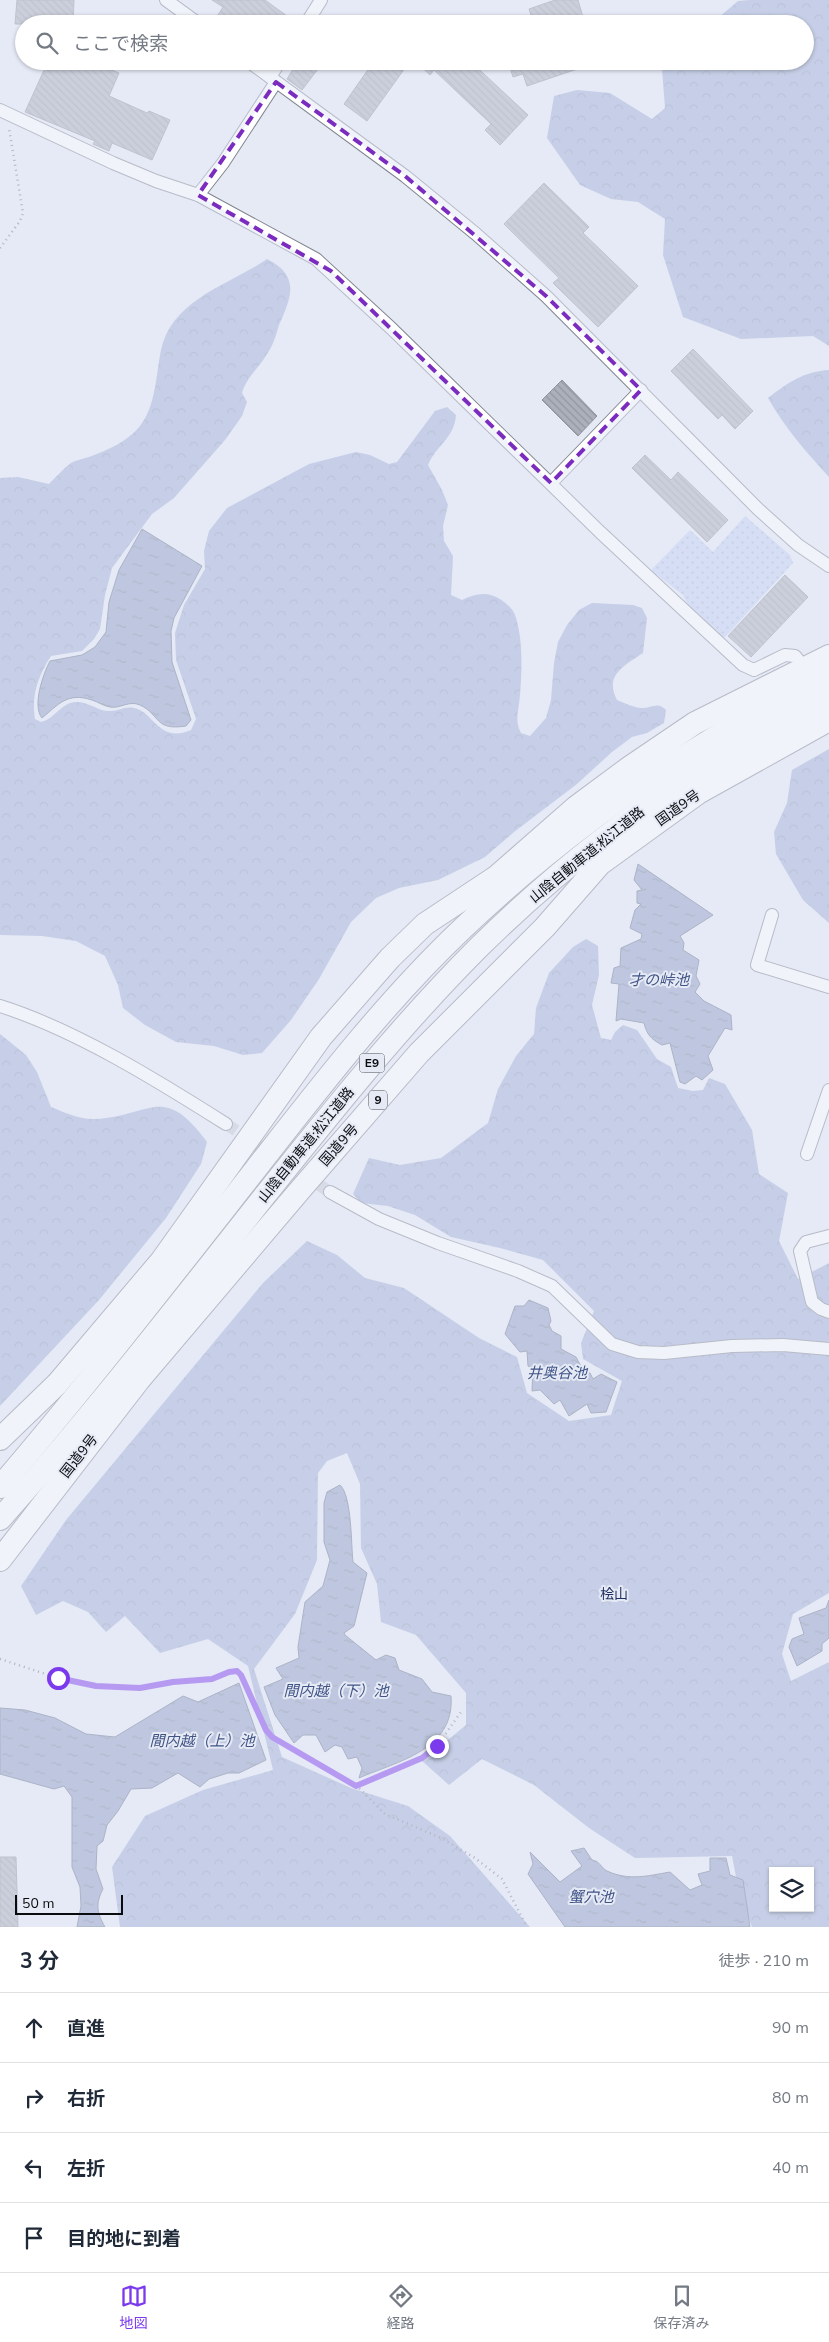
<!DOCTYPE html>
<html lang="ja">
<meta charset="utf-8">
<style>
body{margin:0;font-family:"Nunito Sans","Noto Sans JP",sans-serif;background:#f6f6f7;color:#1f2937}
.controls{position:absolute;right:15px;bottom:15px;display:grid;overflow:hidden;border-radius:0px;box-shadow:0 1px 4px #0004}
.controls button{width:45px;height:45px;display:grid;place-items:center;padding:0;border:0;border-bottom:1px solid #e0e1e3;background:#fff;color:#1f2937;font:25px sans-serif}
.scale{position:absolute;left:15px;bottom:12px;width:108px;box-sizing:border-box;padding-left:5px;border:2px solid #0b0c10;border-top:0;font-size:14px;line-height:18px;white-space:nowrap;color:#0b0c10;-webkit-text-stroke:4px #e5eaf5;paint-order:stroke}
.stop{position:absolute;width:15px;height:15px;margin:-11px;border:4px solid #7c3aed;border-radius:50%;background:#fff}
.stop.end{background:#7c3aed;border-color:#fff;box-shadow:0 1px 5px #0008}
.list{margin:0;padding:0;list-style:none}
h2{display:flex;justify-content:space-between;align-items:center;height:65px;margin:0;padding:0 20px;font-size:21px}
h2 small{font-size:16px;font-weight:400;color:#747a83}
.list li{display:grid;grid-template-columns:32px 1fr auto;gap:15px;align-items:center;box-sizing:border-box;height:70px;padding:0 20px;border-top:1px solid #e0e1e3}
.list b{display:block;font-size:19px;white-space:nowrap}
.list em{font-size:16px;font-style:normal;color:#747a83}
.icon{flex:none;width:28px;height:28px;fill:none;stroke:currentColor;stroke-width:2;stroke-linecap:round;stroke-linejoin:round}
.map{position:relative;flex:none;width:829px;height:1927px;overflow:hidden}
.search{position:absolute;background:#fff;box-shadow:0 1px 4px #0004;left:15px;right:15px;top:15px;height:55px;display:flex;align-items:center;gap:12px;box-sizing:border-box;padding:0 18px;border-radius:28px;color:#747a83;font-size:19px}
.sheet{height:345px;background:#fff}
nav{display:flex;justify-content:space-around;align-items:center;box-sizing:border-box;height:70px;border-top:1px solid #e0e1e3;background:#fff;font-size:14px;color:#747a83}
nav a{display:grid;justify-items:center;gap:2px}
nav .on{color:#7c3aed}
.map>svg:first-child{display:block}
</style>
<div class="map">
<svg width="829" height="1927" viewBox="0 0 829 1927">
<defs>
<pattern id="grass-dots" width="8" height="8" patternUnits="userSpaceOnUse" patternTransform="scale(1.25)"><rect width="8" height="8" fill="#c2d0f2"/><path d="M2 2h.1M6 6h.1" fill="none" stroke="#a5b1ce" stroke-width="1.8" stroke-linecap="round"/></pattern>
<pattern id="forest-crowns" width="20" height="18" patternUnits="userSpaceOnUse" patternTransform="scale(1.25)"><rect width="20" height="18" fill="#a1b0d6"/><path d="M2 6a3 3 0 1 1 6 0M12 15a3 3 0 1 1 6 0" fill="none" stroke="#8996b7"/></pattern>
<pattern id="water-ripples" width="26" height="14" patternUnits="userSpaceOnUse" patternTransform="scale(1.25)"><rect width="26" height="14" fill="#8f9ec3"/><path d="M2 4q2-2 4 0t4 0M15 11q2-2 4 0t4 0" fill="none" stroke="#737f9d"/></pattern>
<pattern id="building-back-hatch" width="6" height="6" patternUnits="userSpaceOnUse" patternTransform="scale(1.25)"><rect width="6" height="6" fill="#abb0ba"/><path d="M-1 5l2 2M0 0l6 6M5-1l2 2" fill="none" stroke="#92969f"/></pattern>
</defs>
<rect width="100%" height="100%" fill="#e5eaf5"/>
<polygon fill="url(#grass-dots)" points="745,516 790,555 793,563 725,637 722,637 688,605 683,595 652,571 652,569 690,530 713,552"/>
<g fill="url(#forest-crowns)" fill-rule="evenodd">
<polygon points="749,0 829,0 829,346 813,336 741,339 683,317 663,255 665,219 638,202 611,199 580,185 547,138 554,96 577,90 610,93 652,119 665,108 662,69 666,61 805,61 805,24 711,24 738,1"/>
<path d="M267,259C301,276 291,298 279,325C276,335 273,346 267,354C259,368 246,378 242,393L247,402L242,416L225,440L174,498L152,514L112,568L105,595L100,629L94,639L82,651L51,656C38,676 31,696 35,719L41,722C52,720 59,707 70,703C87,698 96,712 111,711C119,711 125,706 134,708C154,712 159,744 191,730L196,719L176,660L175,633L184,605L205,569L204,551L209,531L227,508L309,464L356,452L370,455L389,464L397,462L435,411L447,407L456,415C454,439 437,444 428,465L442,490L448,505L443,526L444,541L453,556L451,595L462,600C474,594 486,591 498,598C505,602 514,609 516,618C523,641 522,671 520,695C519,710 514,720 521,733L530,736L546,718L551,700L554,663L558,642L567,625L579,610L592,603L633,605L642,608L647,618L643,653C624,666 604,675 617,700C624,703 635,708 642,708C652,708 658,701 666,710L664,723L647,733L632,737L612,752L577,784L514,832L485,857L438,880L399,888L376,898L351,922L319,979L291,1020L262,1053L243,1055L214,1046L176,1042L145,1025L123,1008L118,985L105,956L76,941L42,936L0,935V478L18,477L49,484C56,477 63,469 71,463C76,460 83,459 89,457C108,450 127,442 140,426C156,406 156,374 161,350C172,299 229,285 267,259Z"/>
<path d="M829,370V477C806,452 785,428 768,398C787,383 805,371 829,370Z"/>
<polygon points="829,749 829,923 803,900 776,854 774,832 787,803 792,770"/>
<path d="M586,939L598,946L599,975L592,1005L601,1038L611,1040L615,1032L623,1025L637,1030L657,1059L671,1067L678,1088L693,1091L703,1090L709,1078L725,1084L752,1130L759,1174L788,1193L779,1241L798,1279L829,1263V1593L793,1614L782,1654L791,1681L829,1662V1927H752L739,1892L732,1856L635,1858L589,1828L534,1785L482,1759L449,1785L422,1761L466,1725V1693L416,1635L381,1622L377,1584L361,1548L360,1484L347,1453L327,1461L318,1473L317,1560L295,1614L254,1669L282,1757L351,1788L408,1806L450,1836L530,1927H120L112,1867L145,1816L203,1790L273,1770L248,1666L208,1639L160,1653L125,1616L106,1632L88,1612L63,1601L36,1615L21,1586L66,1520L263,1283L307,1241L337,1255L365,1278L404,1288L479,1338L517,1357L527,1393L569,1421L611,1415L622,1381L583,1359L581,1343L594,1311L543,1260L500,1248L451,1237L415,1215L388,1206L361,1203L353,1194L369,1158L400,1165L441,1158L488,1123L498,1089L516,1056L534,1034L536,1008L549,973L573,947ZM773,1871H810V1908H773Z"/>
<path d="M0,1034L26,1055L37,1072L51,1107C64,1112 80,1120 95,1119C152,1116 163,1082 207,1142L201,1164L166,1218L99,1300L0,1406Z"/>
</g>
<g fill="url(#water-ripples)" stroke="#67728d">
<path d="M142,529L202,566L174,618L171,631L172,662L191,720L186,726C154,731 161,715 140,705C129,700 120,709 110,707C104,706 98,702 92,700C67,692 59,704 42,718C32,706 43,674 50,661L82,655L95,647L106,632L109,602L119,570Z"/>
<path d="M638,864L713,915L680,936L684,943L683,950L699,960L696,976L700,984L695,992L704,1001L731,1015L732,1030L725,1028L708,1056L713,1070L702,1080L696,1076L685,1084L680,1082L670,1043L662,1045C651,1039 647,1035 644,1023L621,1019L616,1021L619,984L611,983L614,968L620,966L621,948L641,939L642,934L630,928L635,910L641,904L637,903V891L642,890L634,880Z"/>
<polygon points="529,1300 548,1308 551,1321 549,1325 552,1331 561,1336 561,1349 576,1357 583,1370 590,1373 593,1379 601,1374 617,1382 606,1412 591,1413 587,1404 569,1416 560,1400 554,1404 540,1390 532,1391 533,1368 528,1366 527,1351 520,1352 505,1334 515,1306 524,1306"/>
<path d="M340,1485C352,1496 351,1545 353,1562L367,1573L354,1626L344,1633L345,1635L376,1660L386,1655L395,1658L399,1670L422,1679L432,1692L451,1696C455,1750 398,1761 359,1778L362,1768L357,1757L348,1759L342,1747L335,1745L325,1752L316,1735H303L294,1743L275,1715L264,1687L283,1679L276,1668L299,1658L298,1647L305,1602L323,1586L330,1560L324,1542V1503L327,1492Z"/>
<polygon points="829,1600 829,1638 822,1644 822,1651 797,1666 789,1647 792,1639 804,1634 799,1618 826,1608"/>
<path d="M239,1683L266,1760L239,1773H228L209,1779L200,1787L178,1773L152,1788L131,1789L118,1811L107,1825L103,1841L97,1846L96,1869L103,1889C95,1904 97,1913 105,1927H77L81,1906L80,1887L72,1867V1797L64,1786L54,1789L0,1774V1708L25,1710L55,1718L86,1734L115,1737L183,1696L198,1702Z"/>
<path d="M584,1848L592,1860C600,1861 601,1868 607,1871C629,1881 647,1876 670,1872L690,1890L702,1885L698,1874L710,1871V1858H726L730,1875L743,1880L750,1927H565L528,1874L533,1864L530,1852L560,1882L582,1866L571,1851Z"/>
</g>
<g fill="url(#building-back-hatch)" stroke="#90949e">
<polygon points="17,0 74,0 73,22 38,20 38,24 15,24"/>
<polygon points="212,0 265,0 298,24 225,24 216,18 223,7"/>
<polygon points="555,0 578,0 585,24 534,24 529,9"/>
<polygon points="57,61 89,61 119,73 109,96 147,113 149,111 170,120 152,160 112,143 109,151 93,144 95,141 25,112 45,68 52,71"/>
<polygon points="298,61 324,61 302,90 287,79"/>
<polygon points="374,61 410,61 367,121 344,104"/>
<polygon points="415,61 470,61 528,115 500,145 485,130 491,124 434,70 430,75"/>
<polygon points="508,61 595,61 595,63 527,86 523,74 513,77"/>
<polygon points="544,183 589,227 583,233 638,286 598,327 553,283 559,278 504,224"/>
<polygon points="693,349 753,411 735,429 722,415 718,419 671,371"/>
<polygon points="562,380 597,416 578,436 542,400"/>
<polygon points="645,455 671,480 678,472 728,520 707,542 632,468"/>
<polygon points="785,575 808,597 751,657 728,636"/>
<polygon points="0,1857 16,1857 18,1927 0,1927"/>
</g>
<g fill="none" stroke-linecap="round" stroke-linejoin="round">
<polyline stroke="#c4c9d3" stroke-width="12" stroke-dasharray="12 6" stroke-linecap="butt" points="226,1124 330,1192"/>
<g stroke="#81858f" stroke-width="14">
<g id="street">
<polyline points="166,0 199,24"/>
<polyline points="306,24 321,0"/>
<polyline points="248,61 405,176 476,234 546,296 758,509 798,545 829,566"/>
<polyline points="270,77 280,61"/>
<polyline points="0,110 113,163 156,181 198,195 316,259 392,329 600,532 743,665 754,670 785,655 795,656 804,667"/>
<polyline points="198,195 223,163 276,82"/>
<polyline points="551,483 641,390"/>
<polyline points="772,915 757,965 829,987"/>
<path d="M0,1006C76,1030 158,1081 226,1124"/>
<polyline points="807,1154 829,1090"/>
<polyline points="330,1192 379,1219 438,1243 518,1271 552,1286 612,1344 638,1352 664,1353 732,1346 783,1345 829,1349"/>
<polyline points="829,1236 806,1242 800,1251 812,1302 821,1309 829,1312"/>
</g>
</g>
<g stroke="#81858f" stroke-width="24">
<g id="highway">
<polyline points="0,1439 57,1384 162,1260 321,1037 390,958 425,924 496,877 576,807 630,767 695,723 829,656"/>
<path d="M0,1487C88,1384 171,1277 255,1170C320,1087 385,1002 462,929C570,826 695,741 829,676"/>
<path d="M0,1519C93,1415 179,1304 266,1194C334,1109 401,1025 478,948C580,847 700,762 829,699"/>
<polyline points="0,1560 139,1380 300,1190 419,1053 545,927 600,864 698,793 829,720"/>
</g>
</g>
<g stroke="#767981" stroke-width="2.5" stroke-dasharray="1 4" stroke-linecap="butt">
<polyline points="0,248 20,221 23,213 9,128"/>
<polyline points="0,1659 58,1678 96,1686 140,1688 173,1682 212,1679 229,1672 237,1671 241,1675 266,1730 271,1737 357,1786 385,1814 441,1838 475,1858 502,1879 527,1927"/>
<polyline points="357,1786 422,1758 437,1746 461,1712"/>
</g>
<use href="#street" stroke="#fff" stroke-width="12"/>
<use href="#highway" stroke="#fff" stroke-width="22"/>
</g>
<g fill="none" stroke-linecap="round" stroke-linejoin="round">
<polyline stroke="#7c3aed" stroke-width="6" points="58,1678 96,1686 140,1688 173,1682 212,1679 229,1672 237,1671 241,1675 266,1730 272,1737 356,1786 422,1758 437,1746"/>
</g>
<path d="M0 0H829V1927H0ZM276,82L405,176L546,296L641,390L551,483L331,271L198,195Z" fill="#e5eaf5" fill-opacity=".55" fill-rule="evenodd"/>
<path fill="none" stroke="#7b2cbf" stroke-width="4" stroke-dasharray="10 6" stroke-linejoin="round" d="M276,82L405,176L546,296L641,390L551,483L331,271L198,195Z"/>
<g text-anchor="middle" dominant-baseline="central" stroke-width="4" stroke-linejoin="round" paint-order="stroke">
<g fill="#e5eaf5" stroke="#4c4f55" stroke-width="1">
<rect x="359.5" y="1053.5" width="25" height="19" rx="4"/>
<rect x="369" y="1090.5" width="18" height="19" rx="4"/>
</g>
<g font-size="12" font-weight="bold" fill="#0b0c10">
<text x="372" y="1063">E9</text>
<text x="378" y="1100">9</text>
</g>
<g font-size="14" fill="#0b0c10" stroke="#e5eaf5">
<text transform="translate(678 808) rotate(-35)">国道9号</text>
<text transform="translate(587 855) rotate(-39)">山陰自動車道;松江道路</text>
<text transform="translate(306 1145) rotate(-51)">山陰自動車道;松江道路</text>
<text transform="translate(339 1145) rotate(-49)">国道9号</text>
<text transform="translate(79 1456) rotate(-52)">国道9号</text>
</g>
<g font-size="14" fill="#1f2f5f" stroke="#e5eaf5">
<text x="614" y="1594">桧山</text>
</g>
<g font-size="15" font-style="italic" fill="#415487" stroke="#e5eaf5">
<text x="659" y="980">才の峠池</text>
<text x="557" y="1373">井奥谷池</text>
<text x="336" y="1691">間内越（下）池</text>
<text x="202" y="1741">間内越（上）池</text>
<text x="591" y="1897">蟹穴池</text>
</g>
</g>
</svg>
<div class="controls">
<button><svg class="icon" aria-label="layers" viewBox="0 0 24 24"><path d="M12 4l9 5-9 5-9-5zM3 14l9 5 9-5"/></svg></button>
</div>
<div class="scale">50 m</div>
<div class="stop" style="left:58px;top:1678px"></div>
<div class="stop end" style="left:437px;top:1746px"></div>
<div class="search"><svg class="icon" aria-label="search" viewBox="0 0 24 24"><circle cx="10" cy="10" r="6"/><path d="M15 15l6 6"/></svg>ここで検索</div>
</div>
<section class="sheet">
<h2>3 分<small>徒歩 · 210 m</small></h2>
<ul class="list">
<li><svg class="icon" aria-label="ahead" viewBox="0 0 24 24"><path d="M12 20V5M6 11l6-6 6 6"/></svg><div><b>直進</b></div><em>90 m</em></li>
<li><svg class="icon" aria-label="right" viewBox="0 0 24 24"><path d="M7 20v-9h11M14 6l5 5-5 5"/></svg><div><b>右折</b></div><em>80 m</em></li>
<li><svg class="icon" aria-label="left" viewBox="0 0 24 24"><path d="M17 20v-9H6M10 6l-5 5 5 5"/></svg><div><b>左折</b></div><em>40 m</em></li>
<li><svg class="icon" aria-label="arrive" viewBox="0 0 24 24"><path d="M6 21V4h12l-3 4 3 4H6"/></svg><div><b>目的地に到着</b></div></li>
</ul>
</section>
<nav>
<a class="on"><svg class="icon" aria-label="map" viewBox="0 0 24 24"><path d="M3 6l6-2 6 2 6-2v14l-6 2-6-2-6 2zM9 4v14M15 6v14"/></svg>地図</a>
<a><svg class="icon" aria-label="directions" viewBox="0 0 24 24"><path d="M12 3l9 9-9 9-9-9zM9 14v-3h6M13 9l2 2-2 2"/></svg>経路</a>
<a><svg class="icon" aria-label="saved" viewBox="0 0 24 24"><path d="M7 4h10v16l-5-4-5 4z"/></svg>保存済み</a>
</nav>
